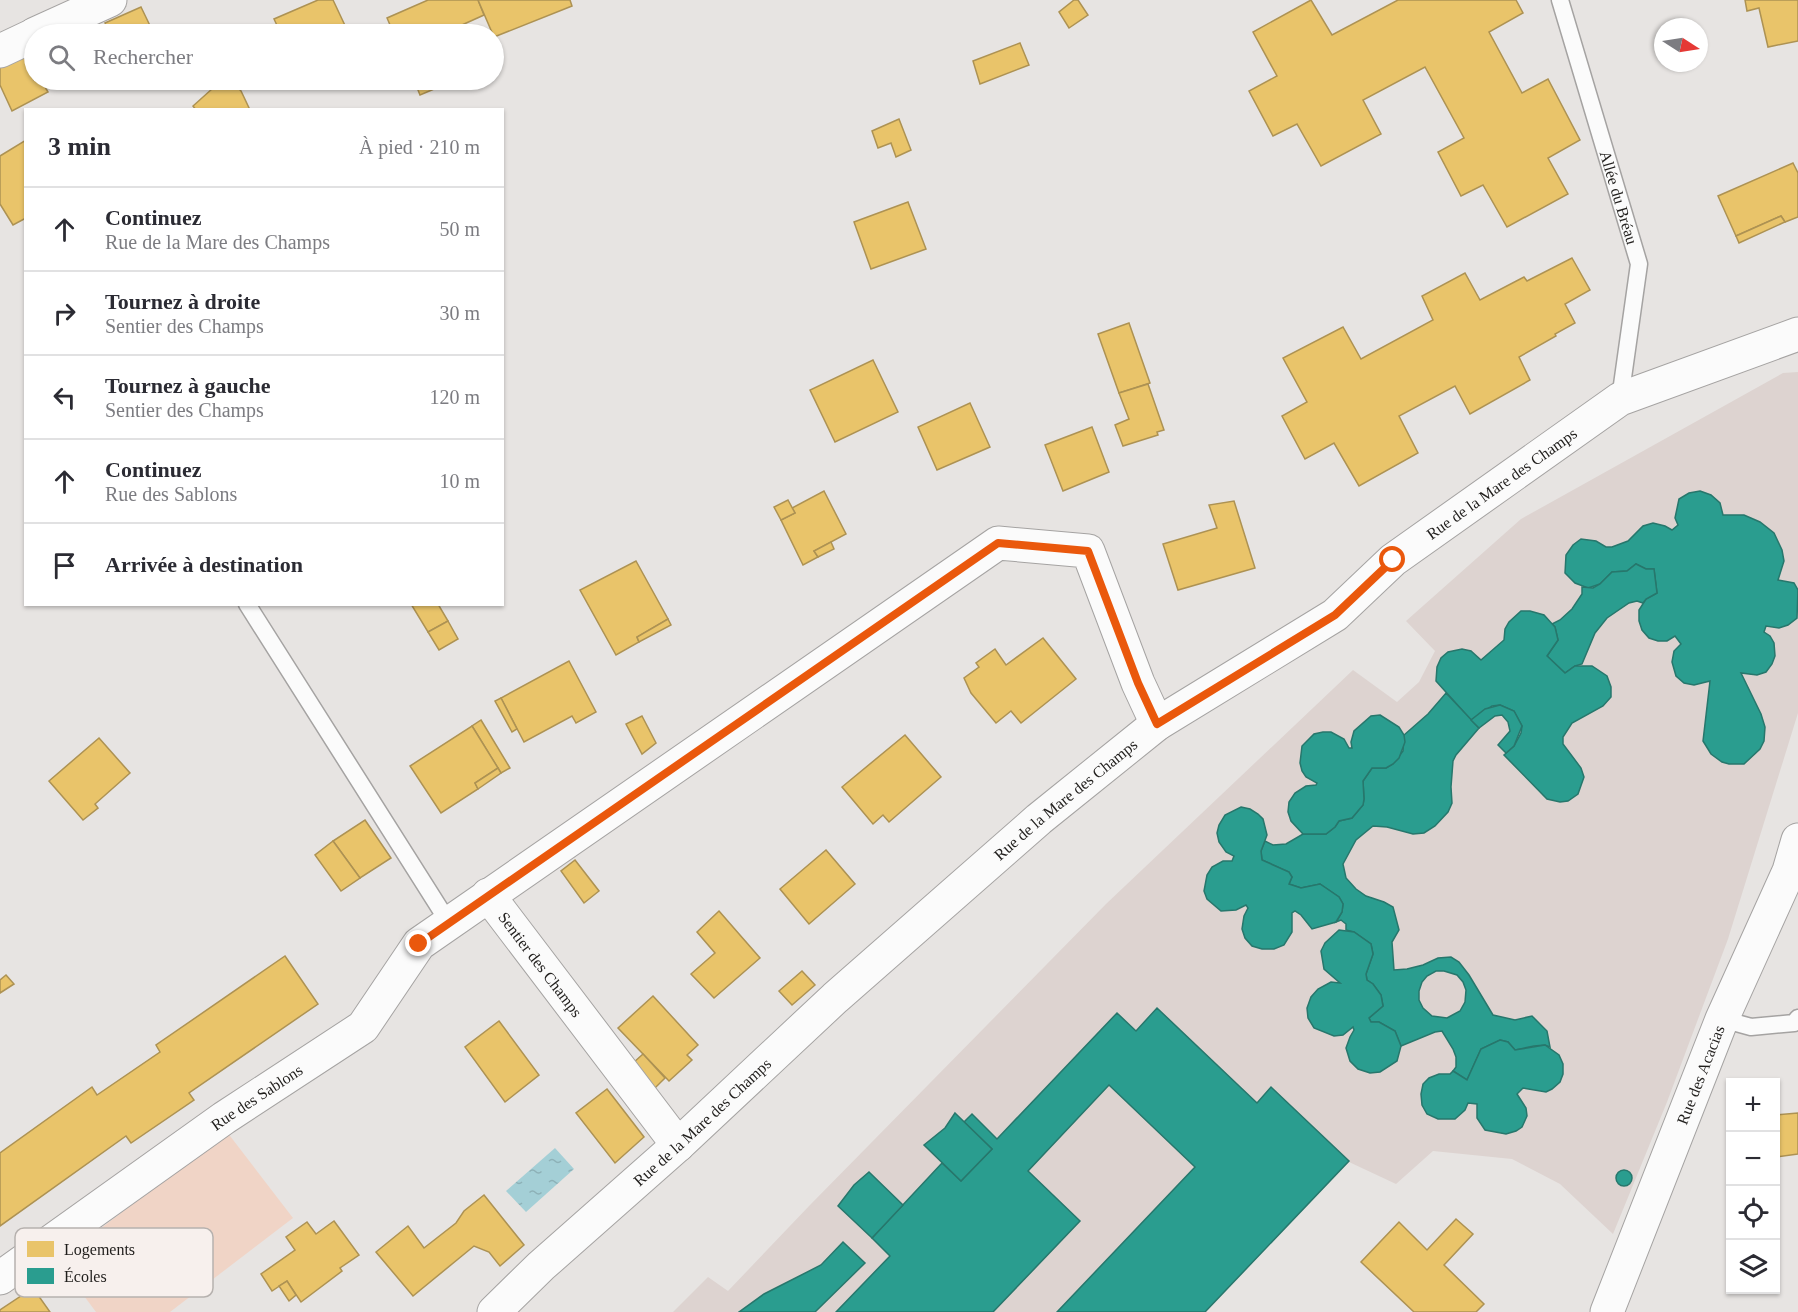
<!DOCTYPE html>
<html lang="fr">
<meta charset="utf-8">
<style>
body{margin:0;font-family:"Times New Roman",serif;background:#f2f2f3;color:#2b2b33}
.controls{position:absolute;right:18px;bottom:18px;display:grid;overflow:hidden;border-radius:0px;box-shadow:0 2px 4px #0004}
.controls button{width:54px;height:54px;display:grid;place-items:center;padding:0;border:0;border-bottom:2px solid #e1e1e2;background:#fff;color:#2b2b33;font:30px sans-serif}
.compass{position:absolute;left:1654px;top:18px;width:54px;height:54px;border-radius:50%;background:#fff;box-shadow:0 2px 4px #0004;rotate:102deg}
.stop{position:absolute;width:18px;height:18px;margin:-14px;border:4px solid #ea580c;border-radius:50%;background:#fff}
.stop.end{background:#ea580c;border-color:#fff;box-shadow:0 2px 6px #0008}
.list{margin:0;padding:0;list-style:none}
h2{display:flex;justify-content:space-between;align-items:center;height:78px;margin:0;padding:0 24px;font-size:26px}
h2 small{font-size:20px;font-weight:400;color:#7c7c81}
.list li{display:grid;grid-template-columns:39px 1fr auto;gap:18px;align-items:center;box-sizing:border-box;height:84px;padding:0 24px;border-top:2px solid #e1e1e2}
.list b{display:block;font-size:22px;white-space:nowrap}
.list p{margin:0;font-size:20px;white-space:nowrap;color:#7c7c81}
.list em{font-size:20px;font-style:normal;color:#7c7c81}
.icon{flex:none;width:33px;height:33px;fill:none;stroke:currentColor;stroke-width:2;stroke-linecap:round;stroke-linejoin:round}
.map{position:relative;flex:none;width:1798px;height:1312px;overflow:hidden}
.search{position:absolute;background:#fff;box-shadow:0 2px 4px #0004;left:24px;top:24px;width:480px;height:66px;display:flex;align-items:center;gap:15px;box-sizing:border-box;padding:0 21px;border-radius:33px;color:#7c7c81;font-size:22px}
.panel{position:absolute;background:#fff;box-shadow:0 2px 4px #0004;left:24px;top:108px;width:480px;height:498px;border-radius:0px}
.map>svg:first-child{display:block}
</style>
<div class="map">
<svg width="1798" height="1312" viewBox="0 0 1798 1312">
<defs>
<pattern id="water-ripples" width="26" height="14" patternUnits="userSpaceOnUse" patternTransform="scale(1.5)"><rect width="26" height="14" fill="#a4cfd6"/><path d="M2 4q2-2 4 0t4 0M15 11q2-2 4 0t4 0" fill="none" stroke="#8db1b7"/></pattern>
</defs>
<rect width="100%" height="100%" fill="#e7e4e2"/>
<polygon fill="#ddd3d0" points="1798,372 1798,713 1728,939 1667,1102 1613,1234 1560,1184 1512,1159 1433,1151 1396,1184 1349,1162 1205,1312 673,1312 708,1277 728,1291 810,1205 1106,904 1353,670 1397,702 1419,682 1435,651 1406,621 1521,519 1783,373"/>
<polygon fill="#f0d4c6" points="227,1132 293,1218 170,1312 96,1312 58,1261"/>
<polygon fill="url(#water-ripples)" points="555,1148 574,1169 526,1212 506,1191"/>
<g fill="#e9c46a" stroke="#ad9253" stroke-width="1.5">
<polygon points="318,0 333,0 349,34 281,34 274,19"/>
<polygon points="428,0 478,0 484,15 442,34 394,34 387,18"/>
<polygon points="478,0 570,0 572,6 494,37"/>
<polygon points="1074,0 1078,0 1088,15 1069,28 1059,12"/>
<polygon points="1311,0 1332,35 1398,0 1516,0 1523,13 1489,32 1522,93 1548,79 1580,140 1548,158 1568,194 1507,227 1483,185 1461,196 1438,152 1464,138 1425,67 1363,100 1381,134 1321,166 1297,124 1273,136 1249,91 1277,76 1253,32"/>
<polygon points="1745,0 1798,0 1798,41 1768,47 1759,8 1747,11"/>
<polygon points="141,7 154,34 110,34 105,23"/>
<polygon points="1020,43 1029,65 980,84 973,61"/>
<polygon points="28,54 34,67 34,80 41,80 48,92 12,111 0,85 0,67"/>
<polygon points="222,80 230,80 241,91 250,110 196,110 193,106"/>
<polygon points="414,80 430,80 434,89 420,95"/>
<polygon points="899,119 911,150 896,157 891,143 878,148 872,131"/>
<polygon points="26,140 26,218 13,225 0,204 0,156"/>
<polygon points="1793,163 1798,173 1798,217 1785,222 1781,216 1736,236 1718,196"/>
<polygon points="908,202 926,249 871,269 854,222"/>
<polygon points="1781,216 1785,222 1739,243 1736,236"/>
<polygon points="1572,258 1590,290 1565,304 1575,323 1555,334 1556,336 1519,357 1530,380 1470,414 1455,386 1399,416 1418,453 1359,486 1334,443 1305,459 1282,416 1307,402 1283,358 1343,327 1361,359 1433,320 1422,296 1465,273 1480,300 1524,277 1527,281"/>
<polygon points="1129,323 1150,383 1119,393 1098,334"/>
<polygon points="873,360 898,412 835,442 810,390"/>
<polygon points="1148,384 1164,430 1157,432 1158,435 1123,446 1115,425 1129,419 1119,393"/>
<polygon points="970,403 990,447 937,470 918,427"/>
<polygon points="1092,427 1109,472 1063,491 1045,445"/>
<polygon points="824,491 846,534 814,551 818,557 803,565 781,520 795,513 792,508"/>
<polygon points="788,500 795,513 781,520 774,507"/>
<polygon points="1234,501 1255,568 1178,590 1163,544 1217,528 1209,505"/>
<polygon points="831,542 834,549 818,557 814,551"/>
<polygon points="636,561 668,619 637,637 639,642 616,655 580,590"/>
<polygon points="411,604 438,604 448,621 428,632"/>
<polygon points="668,619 671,625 639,642 637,637"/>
<polygon points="448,621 458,639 439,650 428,632"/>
<polygon points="1043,638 1076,679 1021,723 1011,711 996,723 971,693 964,678 979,667 976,663 995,649 1006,665"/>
<polygon points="569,661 596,712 576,723 572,716 524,742 501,698"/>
<polygon points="501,698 517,729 512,732 495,701"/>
<polygon points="642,716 656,743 642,754 626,724"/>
<polygon points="481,720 510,768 501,773 472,726"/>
<polygon points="472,726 498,768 475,783 478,789 441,813 410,766"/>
<polygon points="905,735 941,777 889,822 883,815 873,824 842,787"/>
<polygon points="99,738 130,773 95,804 98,808 83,820 49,781"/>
<polygon points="498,768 501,773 478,789 475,783"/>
<polygon points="365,820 391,858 360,878 333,841"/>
<polygon points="333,841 360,878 341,891 315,855"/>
<polygon points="826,850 855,884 809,924 780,889"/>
<polygon points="575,860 599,891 584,903 561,871"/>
<polygon points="719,911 760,958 714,998 691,974 715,953 697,932"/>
<polygon points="285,956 318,1004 189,1093 194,1100 131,1143 126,1136 0,1226 0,1153 92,1087 97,1095 160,1052 156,1045"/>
<polygon points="802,971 815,985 792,1005 779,991"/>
<polygon points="6,975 14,984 0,993 0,980"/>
<polygon points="653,996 698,1045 687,1055 692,1060 669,1081 618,1028"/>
<polygon points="499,1021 539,1075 505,1102 465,1047"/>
<polygon points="643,1054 665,1078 654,1089 633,1063"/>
<polygon points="607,1089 644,1137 615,1163 576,1113"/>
<polygon points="1798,1113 1798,1154 1776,1157 1776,1115"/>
<polygon points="484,1195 524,1245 500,1266 489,1252 474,1246 413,1296 376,1252 408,1226 424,1248 456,1223 464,1211"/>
<polygon points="1456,1219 1473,1234 1444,1265 1484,1304 1476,1312 1414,1312 1361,1262 1399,1222 1427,1250"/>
<polygon points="334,1221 359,1255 340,1268 342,1271 301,1302 287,1281 272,1291 261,1274 295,1250 286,1237 307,1222 316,1234"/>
<polygon points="287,1281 296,1295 289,1301 279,1286"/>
<polygon points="33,1288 50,1312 0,1312 0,1310"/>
</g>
<g fill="#2a9d8f" stroke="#27776c" stroke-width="1.5" fill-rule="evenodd">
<polygon points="1700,491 1711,495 1720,503 1723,515 1744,515 1760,522 1774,533 1782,550 1784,561 1778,580 1794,583 1798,590 1797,618 1788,625 1779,628 1766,626 1764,632 1770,636 1774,643 1775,656 1772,664 1766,672 1757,675 1741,673 1761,714 1765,727 1764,741 1760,749 1744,764 1729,764 1722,762 1711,754 1703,741 1710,681 1694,685 1684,683 1676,676 1672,662 1674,651 1681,644 1675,636 1667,641 1658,641 1649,638 1642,630 1639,621 1639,610 1646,599 1657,593 1654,569 1646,569 1636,564 1627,571 1612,572 1600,584 1588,588 1575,583 1565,573 1566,555 1573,545 1581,539 1596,541 1606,547 1612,547 1628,541 1643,526 1653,523 1665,526 1672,530 1678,525 1675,518 1679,499 1689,493"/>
<polygon points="1636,564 1646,569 1654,569 1657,593 1646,599 1643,603 1637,601 1629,603 1607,618 1595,633 1582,664 1575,666 1565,673 1547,656 1558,640 1555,627 1552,624 1560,620 1572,609 1582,594 1582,587 1593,588 1600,584 1612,572 1627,571"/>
<polygon points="1521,611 1530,611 1544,615 1555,627 1558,640 1547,656 1565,673 1575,666 1592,666 1607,676 1611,687 1611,697 1603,706 1572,723 1563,737 1563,744 1581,768 1584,777 1578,794 1568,801 1560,802 1547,799 1504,755 1514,746 1521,733 1522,726 1514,711 1500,705 1492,706 1471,720 1436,681 1437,667 1441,658 1448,652 1462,649 1471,651 1481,660 1504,640 1505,629 1509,622"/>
<path d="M1446,693L1479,728L1456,755L1453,761L1451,787L1452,803L1448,812L1435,826L1424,833L1413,834L1387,827L1373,826L1356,840L1343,864L1346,878L1356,889L1366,896L1384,902L1393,907L1399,930L1392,942L1394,970L1407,969L1423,965L1438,958L1451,957L1459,962L1469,975L1493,1015L1515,1020L1532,1016L1547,1031L1550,1047L1545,1045L1534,1046L1515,1050L1508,1042L1500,1040L1481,1049L1467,1080L1453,1071L1456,1067V1057L1453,1049L1442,1031L1435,1032L1401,1046L1395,1031L1379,1022H1371L1369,1018L1383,1006L1381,995L1373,984L1367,980L1366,974L1373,954L1371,944L1354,932L1346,930V924L1341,920L1336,922L1342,912L1343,904L1339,897L1320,884L1301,888L1289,884L1292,877L1289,872L1262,860L1261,851L1265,841L1273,845L1286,844L1303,834H1326L1335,827L1339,821L1352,818L1363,805L1364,799L1363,781L1372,768H1386L1393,764L1403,751L1404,735L1428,714ZM1436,971H1444L1457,975L1463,982L1466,990L1465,1002L1460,1011L1447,1018L1432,1016L1423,1008L1419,1000V991L1422,982L1427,976Z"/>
<polygon points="1500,705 1514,711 1522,726 1514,746 1506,753 1498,745 1510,731 1508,722 1502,715 1495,716 1479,728 1471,720 1485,709"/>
<polygon points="1380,715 1399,727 1404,735 1405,742 1399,758 1393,764 1386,768 1372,768 1363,781 1364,799 1363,805 1352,818 1339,821 1335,827 1326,834 1303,834 1291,821 1288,812 1289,802 1295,793 1306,786 1316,785 1317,783 1306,777 1302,771 1300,763 1302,746 1314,734 1323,732 1331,732 1344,739 1349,748 1352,748 1351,742 1354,731 1371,716"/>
<polygon points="1241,807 1250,809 1258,814 1263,819 1267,835 1261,851 1262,860 1289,872 1292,877 1289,884 1301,888 1320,884 1339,897 1343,904 1342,912 1336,922 1312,929 1301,915 1295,911 1292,913 1292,932 1284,945 1274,949 1262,949 1252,946 1245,938 1242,929 1244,916 1248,908 1246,905 1236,910 1221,911 1207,899 1204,891 1207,875 1212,867 1223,861 1232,861 1234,856 1226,852 1219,842 1217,833 1219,825 1225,815"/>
<polygon points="1339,930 1354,932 1371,944 1373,954 1366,974 1367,980 1373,984 1381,995 1383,1006 1369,1018 1371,1022 1379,1022 1395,1031 1401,1046 1397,1061 1380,1072 1370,1073 1358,1069 1350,1061 1346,1048 1350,1037 1354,1030 1353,1027 1343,1035 1334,1036 1314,1028 1308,1018 1307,1008 1311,997 1318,989 1331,982 1340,983 1324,969 1321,951 1325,943"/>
<polygon points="1157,1008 1257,1103 1271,1087 1349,1161 1205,1312 1057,1312 1195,1167 1109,1085 1028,1171 1080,1221 993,1312 836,1312 890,1256 872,1238 942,1163 961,1181 992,1149 964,1122 972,1114 997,1139 1117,1013 1136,1031"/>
<polygon points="1500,1040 1508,1042 1515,1050 1545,1045 1559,1055 1563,1064 1563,1074 1560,1082 1552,1089 1546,1092 1523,1088 1517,1094 1526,1108 1527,1116 1522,1127 1516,1131 1506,1134 1485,1130 1477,1118 1477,1104 1468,1103 1465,1110 1455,1119 1438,1119 1427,1114 1422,1105 1421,1094 1423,1084 1429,1078 1439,1074 1450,1074 1453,1071 1467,1080 1481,1049"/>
<polygon points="955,1113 992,1149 961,1181 924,1145 945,1128"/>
<circle cx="1624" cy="1178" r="8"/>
<polygon points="869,1172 903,1205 872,1238 838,1206 854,1185"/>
<polygon points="843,1242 865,1263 815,1312 739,1312 764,1294 821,1265"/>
</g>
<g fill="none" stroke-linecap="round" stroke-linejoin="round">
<g stroke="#a5a3a2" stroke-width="19">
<g id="lane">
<path id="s1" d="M1560,0L1639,264L1620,399"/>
<polyline points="247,604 449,923"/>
<polyline points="1722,1019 1751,1027 1794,1023 1798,1018"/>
</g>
</g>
<g stroke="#a5a3a2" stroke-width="35">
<g id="street">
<polyline points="35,34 110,0"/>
<polyline points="0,51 34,35"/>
<path id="s2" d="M488,895L678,1145"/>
<path id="s3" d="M0,1278L224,1118L363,1027L419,944L998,543L1088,551L1138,683L1157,724"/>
<path id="s4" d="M494,1312L541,1266L678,1145L835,998L1039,819L1157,724L1335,615L1393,560L1620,399L1798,334"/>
<path id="s5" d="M1607,1312L1722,1019L1789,871L1798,840"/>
</g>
</g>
<use href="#lane" stroke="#fbfbfb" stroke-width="16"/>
<use href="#street" stroke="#fbfbfb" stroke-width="33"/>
</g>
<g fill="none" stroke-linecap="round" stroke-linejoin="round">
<polyline stroke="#ea580c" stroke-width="8" points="419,944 998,543 1088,551 1138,683 1157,724 1335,615 1393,560"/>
</g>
<g text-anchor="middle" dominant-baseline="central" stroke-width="6" stroke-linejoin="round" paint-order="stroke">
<g font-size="16" fill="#201e1c" stroke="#f7f0ed">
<text stroke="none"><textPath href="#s1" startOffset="206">Allée du Bréau</textPath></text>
<text stroke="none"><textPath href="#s4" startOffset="1308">Rue de la Mare des Champs</textPath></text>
<text stroke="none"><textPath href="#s4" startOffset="768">Rue de la Mare des Champs</textPath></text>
<text stroke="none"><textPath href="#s2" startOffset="87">Sentier des Champs</textPath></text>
<text stroke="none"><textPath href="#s5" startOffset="255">Rue des Acacias</textPath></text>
<text stroke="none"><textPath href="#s3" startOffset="314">Rue des Sablons</textPath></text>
<text stroke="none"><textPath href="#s4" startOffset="282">Rue de la Mare des Champs</textPath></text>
</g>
</g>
<rect x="15" y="1228" width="198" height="69" rx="9" fill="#f7f0ed" stroke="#b6b1ae" stroke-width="1.5"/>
<rect x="27" y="1241" width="27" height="16" fill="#e9c46a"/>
<rect x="27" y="1268" width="27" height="16" fill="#2a9d8f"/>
<g font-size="16" fill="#201e1c">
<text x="64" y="1255">Logements</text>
<text x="64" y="1282">Écoles</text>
</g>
</svg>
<div class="controls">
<button>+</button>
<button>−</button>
<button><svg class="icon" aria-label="locate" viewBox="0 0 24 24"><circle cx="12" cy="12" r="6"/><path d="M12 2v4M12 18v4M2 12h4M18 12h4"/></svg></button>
<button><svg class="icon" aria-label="layers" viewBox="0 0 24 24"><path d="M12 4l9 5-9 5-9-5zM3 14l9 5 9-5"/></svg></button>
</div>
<svg class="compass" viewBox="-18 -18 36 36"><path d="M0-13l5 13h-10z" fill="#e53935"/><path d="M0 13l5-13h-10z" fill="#7c7c81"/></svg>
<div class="stop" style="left:1393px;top:560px"></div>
<div class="stop end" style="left:419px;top:944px"></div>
<div class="search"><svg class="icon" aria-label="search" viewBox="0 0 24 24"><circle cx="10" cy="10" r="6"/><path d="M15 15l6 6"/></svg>Rechercher</div>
<section class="panel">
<h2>3 min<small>À pied · 210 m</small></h2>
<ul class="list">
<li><svg class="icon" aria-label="ahead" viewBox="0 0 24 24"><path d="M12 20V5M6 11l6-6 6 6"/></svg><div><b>Continuez</b><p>Rue de la Mare des Champs</p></div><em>50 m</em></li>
<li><svg class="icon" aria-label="right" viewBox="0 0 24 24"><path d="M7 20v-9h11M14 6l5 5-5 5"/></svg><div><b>Tournez à droite</b><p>Sentier des Champs</p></div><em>30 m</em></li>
<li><svg class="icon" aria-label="left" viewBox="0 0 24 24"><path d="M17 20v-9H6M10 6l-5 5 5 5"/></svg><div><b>Tournez à gauche</b><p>Sentier des Champs</p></div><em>120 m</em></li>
<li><svg class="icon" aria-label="ahead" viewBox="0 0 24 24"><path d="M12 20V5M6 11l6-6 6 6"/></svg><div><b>Continuez</b><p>Rue des Sablons</p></div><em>10 m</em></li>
<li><svg class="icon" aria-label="arrive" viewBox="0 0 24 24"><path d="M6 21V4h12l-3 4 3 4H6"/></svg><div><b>Arrivée à destination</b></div></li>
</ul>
</section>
</div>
